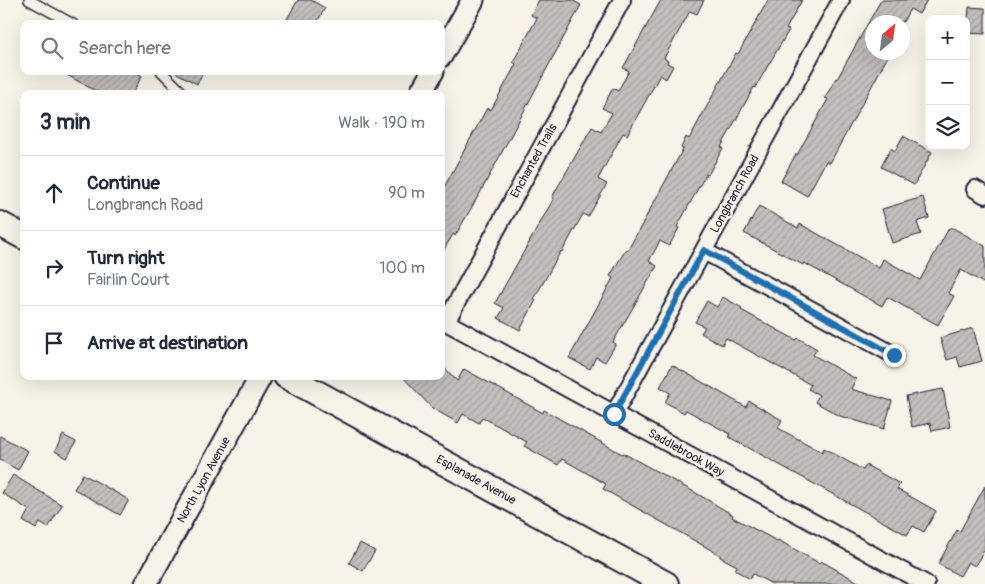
<!DOCTYPE html>
<meta charset="utf-8">
<style>
body{margin:0;font-family:Pangolin,sans-serif;background:#f6f6f7;color:#1f2937}
.controls{position:absolute;right:15px;top:15px;display:grid;overflow:hidden;border-radius:10px;box-shadow:0 5px 20px #0002}
.controls button{width:45px;height:45px;display:grid;place-items:center;padding:0;border:0;border-bottom:1px solid #e0e1e3;background:#fff;color:#1f2937;font:25px sans-serif}
.compass{position:absolute;left:865px;top:15px;width:45px;height:45px;border-radius:50%;background:#fff;box-shadow:0 5px 20px #0002;rotate:29deg}
.stop{position:absolute;width:15px;height:15px;margin:-11px;border:4px solid #1f6fb2;border-radius:50%;background:#fff}
.stop.end{background:#1f6fb2;border-color:#fff;box-shadow:0 1px 5px #0008}
.list{margin:0;padding:0;list-style:none}
h2{display:flex;justify-content:space-between;align-items:center;height:65px;margin:0;padding:0 20px;font-size:21px}
h2 small{font-size:16px;font-weight:400;color:#747a83}
.list li{display:grid;grid-template-columns:32px 1fr auto;gap:15px;align-items:center;box-sizing:border-box;height:75px;padding:0 20px;border-top:1px solid #e0e1e3}
.list b{display:block;font-size:19px;white-space:nowrap}
.list p{margin:0;font-size:16px;white-space:nowrap;color:#747a83}
.list em{font-size:16px;font-style:normal;color:#747a83}
.icon{flex:none;width:28px;height:28px;fill:none;stroke:currentColor;stroke-width:2;stroke-linecap:round;stroke-linejoin:round}
.map{position:relative;flex:none;width:985px;height:584px;overflow:hidden}
.search{position:absolute;background:#fff;box-shadow:0 5px 20px #0002;left:20px;top:20px;width:425px;height:55px;display:flex;align-items:center;gap:12px;box-sizing:border-box;padding:0 18px;border-radius:10px;color:#747a83;font-size:19px}
.panel{position:absolute;background:#fff;box-shadow:0 5px 20px #0002;left:20px;top:90px;width:425px;height:290px;border-radius:10px}
.map>svg:first-child{display:block}
</style>
<div class="map">
<svg width="985" height="584" viewBox="0 0 985 584">
<defs>
<pattern id="building-hatch" width="6" height="6" patternUnits="userSpaceOnUse" patternTransform="scale(1.25)"><rect width="6" height="6" fill="#c2bfbd"/><path d="M-1 1l2-2M0 6l6-6M5 7l2-2" fill="none" stroke="#a6a4a3"/></pattern>
</defs>
<rect width="100%" height="100%" fill="#f7f3e8"/>
<filter id="ink" filterUnits="userSpaceOnUse"><feTurbulence type="fractalNoise" baseFrequency=".02" numOctaves="2"/><feDisplacementMap in="SourceGraphic" scale="10" xChannelSelector="R" yChannelSelector="G"/><feConvolveMatrix kernelMatrix="1 2 1 2 8 2 1 2 1" color-interpolation-filters="sRGB"/></filter>
<g filter="url(#ink)">
<g fill="url(#building-hatch)" stroke="#22223b">
<polygon points="298,0 311,0 325,8 316,24 284,24"/>
<polygon points="539,0 572,0 581,5 480,193 455,236 453,234 441,255 441,193 487,108 491,110 516,64 513,62 537,18 531,15"/>
<polygon points="661,0 704,0 697,14 690,11 664,58 668,61 667,63 673,66 666,79 660,75 627,135 623,133 598,179 607,184 588,217 583,214 562,252 561,251 534,299 536,300 520,330 498,318 504,308 495,303 554,198 552,197 592,127 601,132 612,113 602,108 613,88 618,91 629,71 623,68"/>
<polygon points="768,0 802,0 786,29 789,30 755,88 754,87 721,147 723,148 708,175 706,174 677,227 679,228 669,246 660,241 649,261 657,266 613,342 616,344 605,362 596,357 590,369 569,358 613,278 610,276 626,249 628,250 683,149 681,148 686,137 689,139 736,53 738,54"/>
<polygon points="881,0 927,0 919,14 910,9 903,22 872,22 872,52 882,52 888,56 830,163 826,161 807,196 781,181 796,154 797,155 828,99 825,98 836,78 837,79"/>
<polygon points="969,7 985,8 985,34 967,33"/>
<polygon points="60,71 134,71 142,76 132,94 101,94"/>
<polygon points="173,71 204,71 197,84"/>
<polygon points="903,136 932,152 914,185 881,167 891,148 895,151"/>
<polygon points="923,197 929,218 917,222 921,234 892,243 882,209"/>
<polygon points="759,206 798,228 800,224 879,268 883,259 920,280 949,228 953,228 985,246 985,284 961,270 948,293 954,296 938,325 887,297 882,306 804,263 803,265 744,233"/>
<polygon points="723,297 742,308 741,310 796,340 798,338 817,349 813,355 856,379 851,389 892,401 884,429 840,416 815,402 819,395 808,389 811,385 726,338 722,345 701,333 705,327 695,322 707,301 717,307"/>
<polygon points="973,328 982,361 960,367 957,357 947,360 940,338"/>
<polygon points="441,364 457,381 464,369 543,413 544,410 622,454 623,453 696,493 733,515 732,517 777,541 778,540 819,563 821,561 862,584 772,584 753,574 750,579 735,570 737,566 720,557 720,555 603,489 606,484 562,459 558,465 524,446 527,442 482,417 479,423 463,414 458,423 432,408 402,376 441,376"/>
<polygon points="672,365 746,407 749,401 782,420 778,428 822,452 824,448 863,470 866,465 900,484 897,489 936,511 924,532 913,526 907,535 729,437 730,434 686,410 684,413 665,402 670,393 660,387"/>
<polygon points="943,389 950,427 932,431 930,423 912,427 906,396"/>
<polygon points="63,435 76,442 67,458 55,451"/>
<polygon points="0,436 28,451 18,470 0,460"/>
<polygon points="83,474 129,500 120,515 74,489"/>
<polygon points="13,475 62,505 48,528 40,523 36,529 23,521 29,510 2,493"/>
<polygon points="985,486 985,549 975,566 968,562 960,576 938,564 957,530 960,531"/>
<polygon points="360,543 375,551 363,571 349,563"/>
</g>
<g fill="none" stroke-linecap="round" stroke-linejoin="round">
<g stroke="#22223b" stroke-width="12">
<g id="service">
<polyline points="29,0 73,24"/>
<polyline points="161,71 184,94"/>
</g>
</g>
<g stroke="#22223b" stroke-width="20">
<g id="minor">
<polyline points="622,0 446,322 926,584"/>
<polyline points="975,189 985,195"/>
<polyline points="704,251 894,355"/>
<polyline points="614,414 841,0"/>
</g>
</g>
<g stroke="#22223b" stroke-width="25">
<g id="tertiary">
<polyline points="441,56 473,0"/>
<polyline points="420,94 433,71"/>
<polyline points="146,584 261,376"/>
</g>
</g>
<g stroke="#22223b" stroke-width="28">
<g id="secondary">
<polyline points="0,224 24,237"/>
<polyline points="286,376 666,584"/>
</g>
</g>
<use href="#service" stroke="#f7f3e8" stroke-width="9"/>
<use href="#minor" stroke="#f7f3e8" stroke-width="16"/>
<use href="#tertiary" stroke="#f7f3e8" stroke-width="21"/>
<use href="#secondary" stroke="#f7f3e8" stroke-width="24"/>
</g>
</g>
<g fill="none" stroke-linecap="round" stroke-linejoin="round" filter="url(#ink)">
<polyline stroke="#1f6fb2" stroke-width="6" points="614,414 704,250 894,355"/>
</g>
<g text-anchor="middle" dominant-baseline="central" stroke-width="5" stroke-linejoin="round" paint-order="stroke">
<g font-size="12" fill="#22223b" stroke="#f7f3e8">
<text transform="translate(534 161) rotate(-61)">Enchanted Trails</text>
<text transform="translate(735 194) rotate(-61)">Longbranch Road</text>
<text transform="translate(686 453) rotate(29)">Saddlebrook Way</text>
<text transform="translate(204 480) rotate(-61)">North Lyon Avenue</text>
<text transform="translate(476 480) rotate(29)">Esplanade Avenue</text>
</g>
</g>
</svg>
<div class="controls">
<button>+</button>
<button>−</button>
<button><svg class="icon" aria-label="layers" viewBox="0 0 24 24"><path d="M12 4l9 5-9 5-9-5zM3 14l9 5 9-5"/></svg></button>
</div>
<svg class="compass" viewBox="-18 -18 36 36"><path d="M0-13l5 13h-10z" fill="#e53935"/><path d="M0 13l5-13h-10z" fill="#747a83"/></svg>
<div class="stop" style="left:614px;top:414px"></div>
<div class="stop end" style="left:894px;top:355px"></div>
<div class="search"><svg class="icon" aria-label="search" viewBox="0 0 24 24"><circle cx="10" cy="10" r="6"/><path d="M15 15l6 6"/></svg>Search here</div>
<section class="panel">
<h2>3 min<small>Walk · 190 m</small></h2>
<ul class="list">
<li><svg class="icon" aria-label="ahead" viewBox="0 0 24 24"><path d="M12 20V5M6 11l6-6 6 6"/></svg><div><b>Continue</b><p>Longbranch Road</p></div><em>90 m</em></li>
<li><svg class="icon" aria-label="right" viewBox="0 0 24 24"><path d="M7 20v-9h11M14 6l5 5-5 5"/></svg><div><b>Turn right</b><p>Fairlin Court</p></div><em>100 m</em></li>
<li><svg class="icon" aria-label="arrive" viewBox="0 0 24 24"><path d="M6 21V4h12l-3 4 3 4H6"/></svg><div><b>Arrive at destination</b></div></li>
</ul>
</section>
</div>
